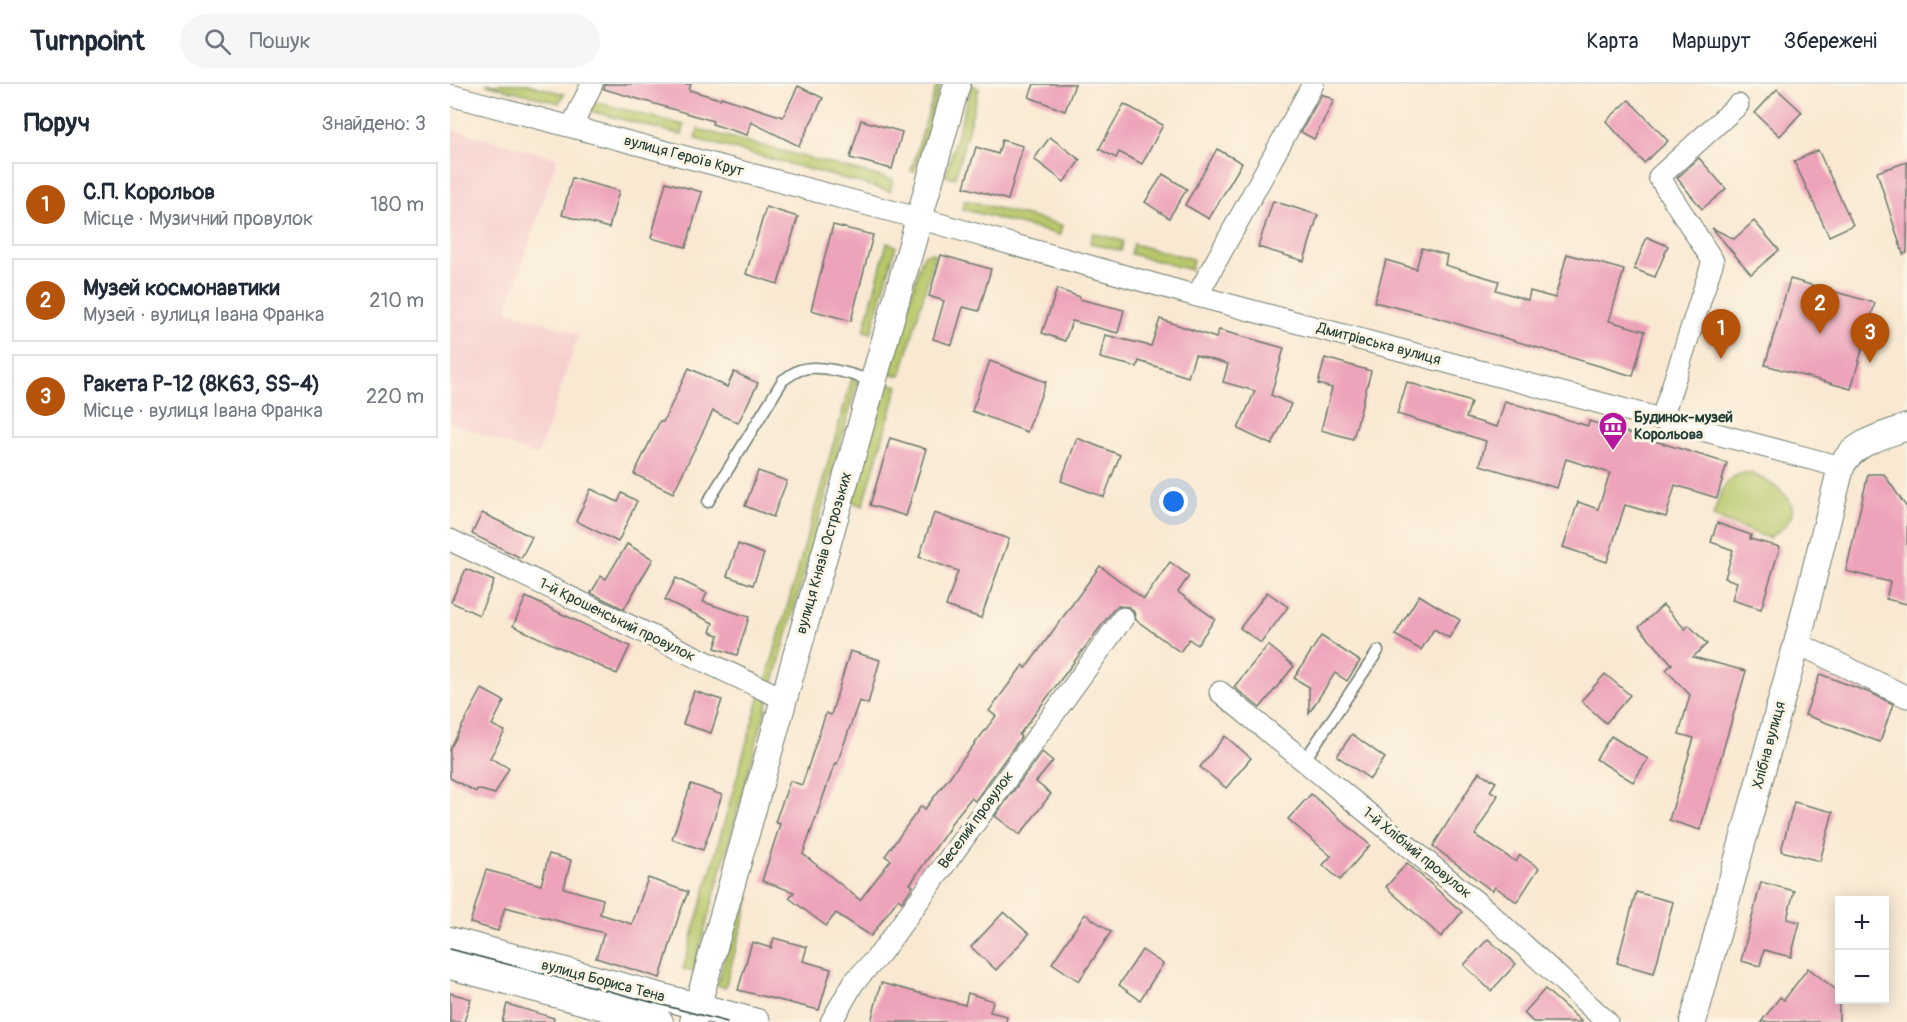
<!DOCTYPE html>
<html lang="uk">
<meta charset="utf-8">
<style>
body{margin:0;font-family:Pangolin,sans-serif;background:#f6f6f7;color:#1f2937}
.controls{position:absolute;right:18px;bottom:18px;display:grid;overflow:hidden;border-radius:0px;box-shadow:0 3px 15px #0003}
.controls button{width:54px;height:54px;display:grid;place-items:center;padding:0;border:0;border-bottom:2px solid #e0e1e3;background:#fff;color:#1f2937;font:30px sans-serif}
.you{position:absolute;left:724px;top:418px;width:21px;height:21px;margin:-15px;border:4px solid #fff;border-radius:50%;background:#1a73e8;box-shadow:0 0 0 9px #1a73e833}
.badge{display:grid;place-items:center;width:39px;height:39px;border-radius:50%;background:#b45309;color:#fff;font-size:20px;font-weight:700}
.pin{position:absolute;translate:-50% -50px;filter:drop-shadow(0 2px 3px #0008)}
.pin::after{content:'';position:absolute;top:32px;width:21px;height:18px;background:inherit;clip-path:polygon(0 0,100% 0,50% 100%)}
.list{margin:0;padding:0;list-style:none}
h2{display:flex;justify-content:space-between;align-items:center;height:78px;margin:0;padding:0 24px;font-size:26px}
h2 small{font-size:20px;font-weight:400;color:#747a83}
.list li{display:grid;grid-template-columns:39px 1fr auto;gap:18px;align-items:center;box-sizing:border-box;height:84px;margin:0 12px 12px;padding:0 12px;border:2px solid #e0e1e3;border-radius:0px}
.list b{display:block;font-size:22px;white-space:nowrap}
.list p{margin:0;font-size:20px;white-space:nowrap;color:#747a83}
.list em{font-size:20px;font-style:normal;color:#747a83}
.icon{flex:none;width:33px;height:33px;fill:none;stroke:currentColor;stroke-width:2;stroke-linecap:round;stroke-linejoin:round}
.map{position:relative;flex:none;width:1457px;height:938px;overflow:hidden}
header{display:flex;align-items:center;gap:36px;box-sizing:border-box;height:84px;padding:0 30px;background:#fff;border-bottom:2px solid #e0e1e3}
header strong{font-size:28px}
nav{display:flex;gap:33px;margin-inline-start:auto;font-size:21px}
.search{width:420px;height:54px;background:#f6f6f7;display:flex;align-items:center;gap:15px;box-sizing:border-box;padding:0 21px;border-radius:33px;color:#747a83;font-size:22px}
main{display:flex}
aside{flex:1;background:#fff}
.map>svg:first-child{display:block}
</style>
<header>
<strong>Turnpoint</strong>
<div class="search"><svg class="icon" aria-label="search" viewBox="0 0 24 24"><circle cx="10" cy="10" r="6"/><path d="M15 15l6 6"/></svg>Пошук</div>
<nav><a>Карта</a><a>Маршрут</a><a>Збережені</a></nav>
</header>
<main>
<aside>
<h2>Поруч<small>Знайдено: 3</small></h2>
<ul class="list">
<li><span class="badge">1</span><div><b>С.П. Корольов</b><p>Місце · Музичний провулок</p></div><em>180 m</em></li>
<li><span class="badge">2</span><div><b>Музей космонавтики</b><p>Музей · вулиця Івана Франка</p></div><em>210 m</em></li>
<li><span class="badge">3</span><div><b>Ракета Р-12 (8К63, SS-4)</b><p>Місце · вулиця Івана Франка</p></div><em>220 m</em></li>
</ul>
</aside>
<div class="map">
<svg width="1457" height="938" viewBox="0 0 1457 938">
<rect width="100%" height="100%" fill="#fcf5e5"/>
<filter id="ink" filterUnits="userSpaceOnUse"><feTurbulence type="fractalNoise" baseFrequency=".0167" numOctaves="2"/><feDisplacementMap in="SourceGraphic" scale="12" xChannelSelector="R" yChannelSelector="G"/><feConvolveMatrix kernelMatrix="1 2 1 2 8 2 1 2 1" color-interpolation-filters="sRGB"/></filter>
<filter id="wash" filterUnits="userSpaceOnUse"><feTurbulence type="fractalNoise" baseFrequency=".008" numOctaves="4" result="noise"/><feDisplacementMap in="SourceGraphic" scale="24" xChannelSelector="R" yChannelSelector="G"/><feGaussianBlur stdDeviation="1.35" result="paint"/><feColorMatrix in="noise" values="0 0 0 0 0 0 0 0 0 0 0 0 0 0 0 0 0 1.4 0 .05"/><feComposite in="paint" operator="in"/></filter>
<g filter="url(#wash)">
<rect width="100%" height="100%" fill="#f9e9d3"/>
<polygon fill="#f7d0ce" points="0,45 107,74 57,226 129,250 88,372 0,338"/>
<g fill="#b8c76a" stroke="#6c824f" stroke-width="1.5">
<polygon points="36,0 77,0 114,10 109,19"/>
<polygon points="487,0 491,0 465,88 461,87"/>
<polygon points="522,0 529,5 505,94 495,92"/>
<polygon points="138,16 234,41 232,51 137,26"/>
<polygon points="248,45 443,96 440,107 246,55"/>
<polygon points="515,116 612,141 610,151 512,125"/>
<polygon points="643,149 673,157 671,167 640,159"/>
<polygon points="437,159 446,162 421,249 414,247"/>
<polygon points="683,160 743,175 741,186 681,170"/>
<polygon points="480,169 485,170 451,292 439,289 471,177 474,171"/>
<polygon points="402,294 408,296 322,604 315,601"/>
<polygon points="436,299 448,302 413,422 402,418"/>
<path d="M1298,388C1332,403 1367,426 1318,454L1263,433C1270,411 1272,392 1298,388Z"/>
<polygon points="310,611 319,614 243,888 233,885"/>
<polygon points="293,811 300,813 275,904 267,901"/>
</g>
<g id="blocks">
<g fill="#eda3ba">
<polygon points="155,0 241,0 239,6 270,15 271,13 333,33 348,2 373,14 349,62 301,38 297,51 262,40 263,37 154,5"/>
<polygon points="584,0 625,0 615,27 579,13"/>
<polygon points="1327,5 1352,28 1330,52 1305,29"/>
<polygon points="872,10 884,16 864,55 851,48"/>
<polygon points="1179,16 1218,57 1194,79 1156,37"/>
<polygon points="674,20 713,41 692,80 669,68 666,74 649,65"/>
<polygon points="411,36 452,48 442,85 400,74"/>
<polygon points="600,53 630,76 614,98 584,75"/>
<polygon points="552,56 573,62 558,116 514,103 526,63 548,70"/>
<polygon points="767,65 792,79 759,135 735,121"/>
<polygon points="1368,66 1403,141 1379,152 1344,77"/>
<polygon points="1249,74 1276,105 1252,125 1227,94"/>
<polygon points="1457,78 1457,169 1453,170 1427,88"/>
<polygon points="713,90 737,105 719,134 695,118"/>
<polygon points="122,94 169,107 159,144 112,131"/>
<polygon points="216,98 252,108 236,163 201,154"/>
<polygon points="823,117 868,131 854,177 808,163"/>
<polygon points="316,123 348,133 328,200 296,190"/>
<polygon points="1304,137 1329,166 1301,190 1262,144 1284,155"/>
<polygon points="383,141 423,151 401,237 361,226"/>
<polygon points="1197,153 1218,162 1205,193 1184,185"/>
<polygon points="972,164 997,171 995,181 1049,197 1046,206 1078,216 1080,207 1105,214 1117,170 1174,186 1159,237 1195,247 1183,292 981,232 924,218 936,176 966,185"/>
<polygon points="491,171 541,185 529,227 513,223 502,261 483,255 494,217 479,212"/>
<polygon points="1340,195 1425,219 1401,305 1315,281"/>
<polygon points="607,205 630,213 629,215 674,226 668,249 622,237 615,257 592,249"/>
<polygon points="710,235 766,254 769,246 834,264 821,311 841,320 822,361 788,345 805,307 773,298 778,280 745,271 738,293 689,277 687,283 650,274 655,251 701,262"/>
<polygon points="875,274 921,287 903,355 871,346 882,304 868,300"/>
<polygon points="540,277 596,298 577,348 522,327"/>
<polygon points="239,284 277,303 284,288 308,299 288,339 263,327 223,409 184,390 210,337 213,338"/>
<polygon points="957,298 1021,318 1016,334 1047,343 1055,317 1138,342 1139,337 1277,379 1267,414 1225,401 1216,433 1175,421 1157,478 1113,463 1128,418 1148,425 1160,389 1116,375 1107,404 1030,381 1036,357 947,330"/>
<polygon points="440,354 476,365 456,432 420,421"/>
<polygon points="627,354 670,371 654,413 611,397"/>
<polygon points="308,387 337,397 323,433 295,422"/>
<polygon points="1418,390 1434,390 1457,424 1457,520 1436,515 1440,498 1396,487"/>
<polygon points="141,405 168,418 172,409 187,417 168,458 126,437"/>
<polygon points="32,429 82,453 71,474 22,450"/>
<polygon points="484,429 559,455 531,534 496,522 508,487 469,473"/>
<polygon points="1267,439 1301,451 1300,455 1330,463 1311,525 1282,516 1287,498 1275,494 1283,466 1261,458"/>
<polygon points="177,460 203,475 174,525 141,509 151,492 156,495"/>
<polygon points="288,460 314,470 303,501 277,492"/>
<polygon points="720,478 739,492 728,508 765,535 747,561 739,555 730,568 686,536 684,528 680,523 668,522 663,526 569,651 571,653 525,717 521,714 499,742 500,743 460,800 463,802 452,818 448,815 421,852 386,829 376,842 339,814 344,808 312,797 330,740 325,738 340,697 352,701 376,629 381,631 400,567 430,576 418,620 409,617 387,680 385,679 353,770 410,816 441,776 435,772 471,722 475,725 546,632 539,627 573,581 576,584 650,482 694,515"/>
<polygon points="16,485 44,497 29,531 1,518"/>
<polygon points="226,494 257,509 253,518 299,533 287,571 265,564 269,551 260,548 263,539 215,516"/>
<polygon points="817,508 838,523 811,559 790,544"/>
<polygon points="969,511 1010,536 999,554 984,545 971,566 945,551"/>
<polygon points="76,513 180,562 167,590 63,542"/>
<polygon points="1213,521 1235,545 1239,541 1257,560 1243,573 1296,587 1250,746 1219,736 1244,654 1229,650 1240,611 1216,586 1222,580 1189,543"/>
<polygon points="871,552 910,577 897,597 885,589 859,629 859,603 844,594"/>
<polygon points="818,561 844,582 810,624 784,603"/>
<polygon points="1155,590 1180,611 1156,639 1131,617"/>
<polygon points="1370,590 1423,610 1443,620 1430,658 1355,631"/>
<polygon points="32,605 54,617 42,641 55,647 40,674 59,684 45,710 27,705 26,708 0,694 0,665"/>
<polygon points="244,607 272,616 261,649 233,640"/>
<polygon points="902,650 935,674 920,695 887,672"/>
<polygon points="775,652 801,674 776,704 750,683"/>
<polygon points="1161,652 1198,675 1183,698 1146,675"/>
<polygon points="592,668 603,677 586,698 601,710 570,751 545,732"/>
<polygon points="1029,688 1046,698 1040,707 1048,711 1025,751 1066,778 1070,771 1089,784 1067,818 1045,803 1042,807 983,762"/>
<polygon points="241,700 272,711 253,766 222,755"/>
<polygon points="861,710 920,761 890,796 873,781 881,772 838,735"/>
<polygon points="1344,718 1383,728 1370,777 1331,767"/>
<polygon points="99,770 121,776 114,804 153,815 150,830 182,840 198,794 238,808 229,831 210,894 146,874 154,849 55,823 48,847 20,839 36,786 91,801"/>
<polygon points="957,779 1012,828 991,853 936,803"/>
<polygon points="1311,798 1344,807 1337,835 1350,838 1341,873 1314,866 1310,882 1291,877"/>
<polygon points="1186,808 1223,818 1204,889 1167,879"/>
<polygon points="554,828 579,850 546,886 521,863"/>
<polygon points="635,830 661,848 629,897 602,879"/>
<polygon points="324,854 357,863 353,877 381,885 369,926 288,906 302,858 321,864"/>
<polygon points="1038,855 1066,880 1041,907 1014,881"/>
<polygon points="692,866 713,880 690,916 669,901"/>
<polygon points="1358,884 1389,908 1389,938 1311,938 1330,913 1334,916"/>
<polygon points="431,899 515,921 518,909 543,917 540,928 557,932 556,938 421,938"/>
<polygon points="1095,905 1132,938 1083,938 1074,929"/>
<polygon points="0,909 21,915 14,938 0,938"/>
<polygon points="57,920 104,934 103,938 52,938"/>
</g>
</g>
</g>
<g filter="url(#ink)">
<use href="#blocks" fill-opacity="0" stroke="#6b796c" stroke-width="1.5"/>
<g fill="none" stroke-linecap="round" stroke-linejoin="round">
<g stroke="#6b796c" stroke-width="13">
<g id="service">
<path d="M258,418L333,296C338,293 344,288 350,286C369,279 404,291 422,297"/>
<polyline points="854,677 928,567"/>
</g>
</g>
<g stroke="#6b796c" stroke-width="23">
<g id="minor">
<polyline points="0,11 468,134 747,212 1391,383"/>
<polyline points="122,42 142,0"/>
<polyline points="747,212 863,0"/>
<polyline points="1212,334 1263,177 1209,93 1288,21"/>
<polyline points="0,456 334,615"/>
<polyline points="1347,559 1457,613"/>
<polyline points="770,608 1036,826 1157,938"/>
<polyline points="381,938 404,898 430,870 673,534"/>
</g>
</g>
<g stroke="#6b796c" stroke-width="28">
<g id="tertiary">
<polyline points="0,856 307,938"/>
<polyline points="0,882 210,938"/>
<polyline points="243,938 507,0"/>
<path d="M1243,938L1347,559L1391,383C1403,358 1433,352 1457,343"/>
</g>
</g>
<use href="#service" stroke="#fff" stroke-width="10"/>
<use href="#minor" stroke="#fff" stroke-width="21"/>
<use href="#tertiary" stroke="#fff" stroke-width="26"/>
<polyline stroke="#1f3d34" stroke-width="1.5" points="0,865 277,938"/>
</g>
</g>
<defs>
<g id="museum-pin" transform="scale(1.5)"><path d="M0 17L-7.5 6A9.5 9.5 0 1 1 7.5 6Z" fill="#b5179e" stroke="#fcf5e5"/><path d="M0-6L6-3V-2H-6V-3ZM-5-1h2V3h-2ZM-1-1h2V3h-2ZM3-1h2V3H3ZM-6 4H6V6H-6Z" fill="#fff"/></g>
</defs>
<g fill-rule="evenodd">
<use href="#museum-pin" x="1163" y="342"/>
</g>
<g text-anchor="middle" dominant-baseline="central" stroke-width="6" stroke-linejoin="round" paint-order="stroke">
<g font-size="15" fill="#1f3d34" stroke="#fcf5e5">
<text transform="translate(234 72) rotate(15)">вулиця Героїв Крут</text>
<text transform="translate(929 260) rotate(15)">Дмитрівська вулиця</text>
<text transform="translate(374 469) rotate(-74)">вулиця Князів Острозьких</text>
<text transform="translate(167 536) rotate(26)">1-й Крошенський провулок</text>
<text transform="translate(1319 661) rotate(-75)">Хлібна вулиця</text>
<text transform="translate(526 736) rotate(-54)">Веселий провулок</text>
<text transform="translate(967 769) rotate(39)">1-й Хлібний провулок</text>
<text transform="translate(153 897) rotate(15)">вулиця Бориса Тена</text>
</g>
<g font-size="15" font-weight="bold" fill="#1f3d34" stroke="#fcf5e5" text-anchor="start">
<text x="1184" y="333">Будинок-музей<tspan x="1184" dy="17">Корольова</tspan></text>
</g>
</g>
</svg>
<div class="controls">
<button>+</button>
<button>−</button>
</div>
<div class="you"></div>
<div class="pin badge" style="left:1271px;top:275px">1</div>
<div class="pin badge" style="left:1370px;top:250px">2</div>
<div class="pin badge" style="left:1420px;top:279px">3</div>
</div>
</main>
